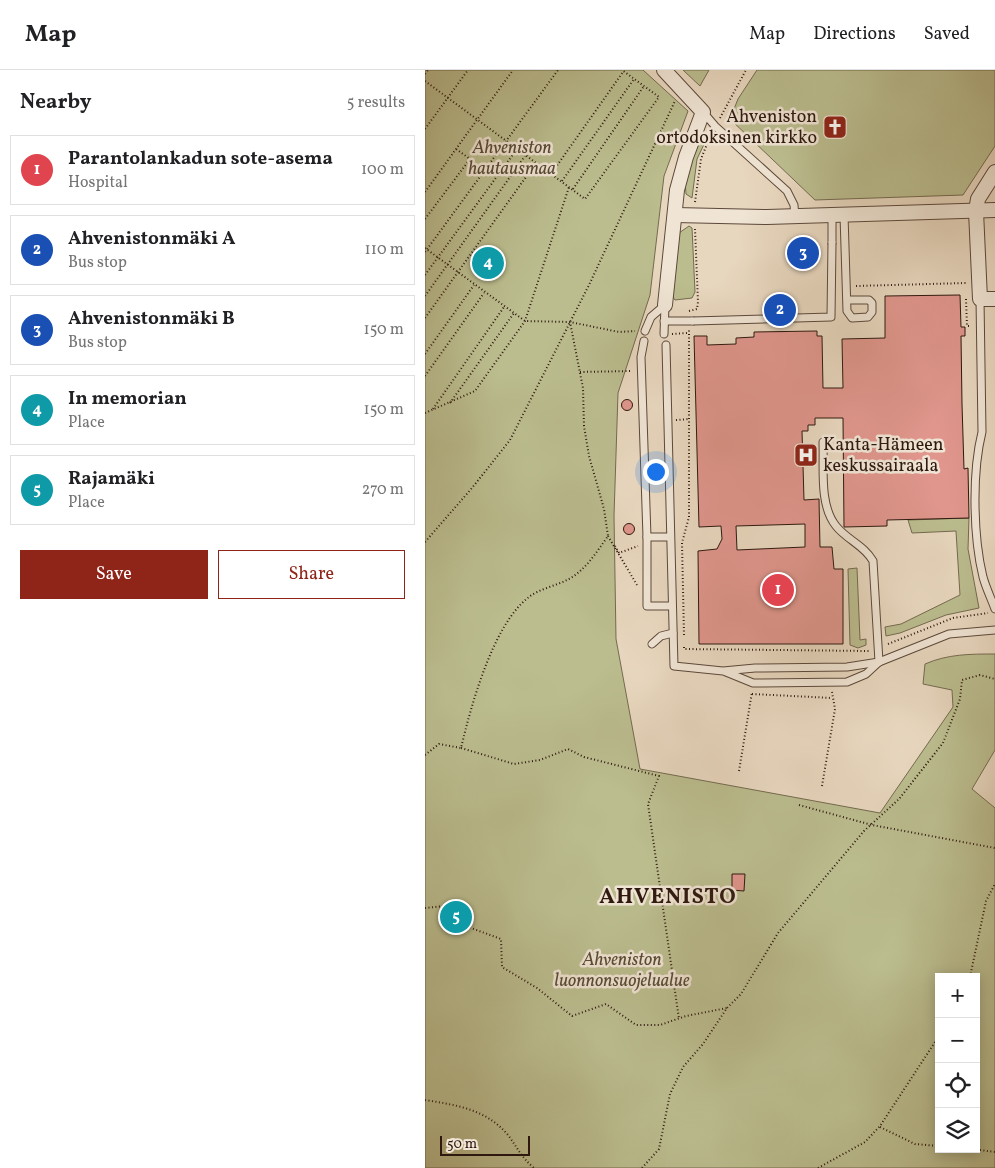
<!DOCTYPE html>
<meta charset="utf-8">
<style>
body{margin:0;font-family:Vollkorn,serif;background:#f2f2f2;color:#202124}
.controls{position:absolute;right:15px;bottom:15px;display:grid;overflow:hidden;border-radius:0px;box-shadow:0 2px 12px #0003}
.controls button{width:45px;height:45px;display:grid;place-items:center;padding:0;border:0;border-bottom:1px solid #e0e0e0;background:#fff;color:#202124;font:25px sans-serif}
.scale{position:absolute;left:15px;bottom:12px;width:90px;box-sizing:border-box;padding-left:5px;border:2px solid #2e180f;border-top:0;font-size:14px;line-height:18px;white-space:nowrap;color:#2e180f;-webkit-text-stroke:4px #f0e5d5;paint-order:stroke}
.you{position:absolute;left:230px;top:401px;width:18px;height:18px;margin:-12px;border:4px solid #fff;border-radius:50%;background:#1a73e8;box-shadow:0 0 0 8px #1a73e833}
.badge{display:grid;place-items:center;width:32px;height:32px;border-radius:50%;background:#8f2418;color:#fff;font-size:16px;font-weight:700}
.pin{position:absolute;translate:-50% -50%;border:2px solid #fff;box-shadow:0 1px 5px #0006}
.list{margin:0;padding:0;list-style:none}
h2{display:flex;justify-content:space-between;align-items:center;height:65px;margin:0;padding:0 20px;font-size:21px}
h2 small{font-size:16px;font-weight:400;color:#757577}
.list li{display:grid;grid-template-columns:32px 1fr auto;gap:15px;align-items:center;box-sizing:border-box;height:70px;margin:0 10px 10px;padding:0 10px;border:1px solid #e0e0e0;border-radius:0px}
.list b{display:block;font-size:19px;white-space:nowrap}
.list p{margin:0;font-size:16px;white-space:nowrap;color:#757577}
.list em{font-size:16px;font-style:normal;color:#757577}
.actions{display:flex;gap:10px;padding:15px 20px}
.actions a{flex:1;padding:11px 0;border:1px solid #8f2418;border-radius:0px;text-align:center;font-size:18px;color:#8f2418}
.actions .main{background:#8f2418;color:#fff}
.icon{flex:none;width:28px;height:28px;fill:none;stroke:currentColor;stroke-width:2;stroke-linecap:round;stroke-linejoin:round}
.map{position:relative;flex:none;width:570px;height:1098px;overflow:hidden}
header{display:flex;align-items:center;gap:30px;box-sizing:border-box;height:70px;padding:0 25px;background:#fff;border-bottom:1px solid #e0e0e0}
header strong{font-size:24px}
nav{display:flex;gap:28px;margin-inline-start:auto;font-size:18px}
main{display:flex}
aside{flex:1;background:#fff}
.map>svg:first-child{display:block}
</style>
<header>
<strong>Map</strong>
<nav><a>Map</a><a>Directions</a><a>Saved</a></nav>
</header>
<main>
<aside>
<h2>Nearby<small>5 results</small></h2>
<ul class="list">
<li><span class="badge" style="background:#e0444e">1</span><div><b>Parantolankadun sote-asema</b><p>Hospital</p></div><em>100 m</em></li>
<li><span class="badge" style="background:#1a4fb4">2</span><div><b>Ahvenistonmäki A</b><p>Bus stop</p></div><em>110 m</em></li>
<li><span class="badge" style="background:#1a4fb4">3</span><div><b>Ahvenistonmäki B</b><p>Bus stop</p></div><em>150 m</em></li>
<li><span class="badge" style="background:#0f9aa8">4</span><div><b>In memorian</b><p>Place</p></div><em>150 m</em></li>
<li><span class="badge" style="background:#0f9aa8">5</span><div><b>Rajamäki</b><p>Place</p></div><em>270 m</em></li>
</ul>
<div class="actions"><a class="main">Save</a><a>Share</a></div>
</aside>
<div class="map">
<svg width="570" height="1098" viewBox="0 0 570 1098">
<rect width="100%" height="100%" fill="#e8d7bf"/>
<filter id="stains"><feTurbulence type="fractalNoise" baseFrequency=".004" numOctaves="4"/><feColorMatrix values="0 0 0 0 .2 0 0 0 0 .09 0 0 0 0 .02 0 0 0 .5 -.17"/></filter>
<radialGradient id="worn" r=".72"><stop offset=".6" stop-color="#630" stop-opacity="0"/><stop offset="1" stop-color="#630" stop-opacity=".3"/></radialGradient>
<g fill="#bbbd8f" stroke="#746a4f" fill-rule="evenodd">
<path d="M0,0H218L263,41L239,106L225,225L193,323L189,446L191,569L215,699L455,743L528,637L527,620L498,614L500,594C523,584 545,584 570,584V680L547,719L570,738V1098H0ZM514,907H551V1079H514Z"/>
<polygon points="258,0 284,0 275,16"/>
<polygon points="332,0 570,0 570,76 538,125 390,130 305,49 313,29"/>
<polygon points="277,62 283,66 272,89 267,128 261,124 260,110"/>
<polygon points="264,156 267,158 270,222 267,228 250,230 248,227 252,167 254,163"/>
<polygon points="544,448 543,479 554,538 521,545 475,563 461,566 460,557 476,554 535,525 531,461 487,463 483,450"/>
<polygon points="432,498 435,570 441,569 441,575 433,578 425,575 423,499"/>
</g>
<g fill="#e0968d" stroke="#2e180f" fill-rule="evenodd">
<polygon points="405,46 421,61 415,68 398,53"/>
<path d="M535,225L536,257H540V266H536L537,334L539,399L543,398L544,448L462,450V456L419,457L418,348H390V355H383V361H377L379,430L394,429L395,477H407L409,499H418V574H274L273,481L292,479L297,469L296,456L274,457L269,266H282V275L311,274V268L329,267V262L392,261V266H397L398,318H418L417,269L460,268V226ZM380,454V477L312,480L311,456Z"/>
<circle cx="202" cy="335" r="5.5"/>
<circle cx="204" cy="459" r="5.5"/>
<polygon points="307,804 320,804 319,821 307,820"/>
</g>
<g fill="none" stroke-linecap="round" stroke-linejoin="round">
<g stroke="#5c483b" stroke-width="9">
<g id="lane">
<polyline points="278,42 290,56 362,121 369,135 370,147"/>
<polyline points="419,145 422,241 427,248 443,247 447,242 447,233 444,230 422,230"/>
<polyline points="407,173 407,146"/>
<path d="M555,229L557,362C547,402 548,466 558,507C561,518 566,528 570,539"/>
<polyline points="239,251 268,251"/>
<polyline points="220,261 226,247 240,235"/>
<polyline points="239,264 240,235"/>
<polyline points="219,271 216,287 222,467 245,467"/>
<polyline points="241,275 249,596 298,601 330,598 422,597 454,592 524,564 570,560"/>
<path d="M398,372C399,398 394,435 411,456C422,470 439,475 448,491L454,592"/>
<polyline points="222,467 222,536 247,536"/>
<polyline points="227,574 236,566 248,563"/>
<polyline points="301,602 328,613 422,612 441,604 454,592"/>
</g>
</g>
<g stroke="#5c483b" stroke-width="16">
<g id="street">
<polyline points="239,0 278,42 261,87 252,120 240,235"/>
<polyline points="570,102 553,129 551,141 555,229 570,229"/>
<polyline points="250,145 342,147 570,140"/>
</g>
</g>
<g stroke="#2e180f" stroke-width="2" stroke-dasharray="1 2.5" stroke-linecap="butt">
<polyline points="0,4 3,0"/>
<polyline points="0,11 160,129 234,27 197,0"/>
<polyline points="295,48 321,0"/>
<polyline points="0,59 43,0"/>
<polyline points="126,104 198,2"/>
<polyline points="137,111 209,9"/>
<polyline points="148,119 219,16"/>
<polyline points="0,122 88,0"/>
<polyline points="270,132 276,89 286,64"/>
<polyline points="0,149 45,89 31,79"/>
<polyline points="0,178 100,251 145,252 194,262 210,261"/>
<polyline points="0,182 133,0"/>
<polyline points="0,205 92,79"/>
<polyline points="431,216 541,213"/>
<polyline points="0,226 100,86"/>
<polyline points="541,229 542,256 545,256"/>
<polyline points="264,241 272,239 273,232 270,159"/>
<polyline points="0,248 111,93"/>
<polyline points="247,264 262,263"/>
<polyline points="0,284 49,215"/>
<polyline points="155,302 207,301"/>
<polyline points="0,306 59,223"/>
<polyline points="25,333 89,243"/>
<polyline points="8,339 79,237"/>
<polyline points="0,343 50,321 100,251 144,117"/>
<polyline points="251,350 264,349"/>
<polyline points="183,466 212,515"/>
<polyline points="0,472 47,418 85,370 164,215 250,31"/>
<polyline points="190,476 194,483 213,476"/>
<polyline points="259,565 257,473 264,447 264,260"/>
<polyline points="463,574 528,548 563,543"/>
<polyline points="259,577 259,579 444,581"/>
<polyline points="327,624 407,628"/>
<polyline points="36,678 89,694 115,690 143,679 159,687 234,706 223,734 254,949"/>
<path d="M0,685L14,674L36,678C46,636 68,554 104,527C114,519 130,516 142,510C160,501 171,483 183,466L179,439L164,386L159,356L158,318L145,252"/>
<polyline points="314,701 327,622"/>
<polyline points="397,716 410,639 407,622"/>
<polyline points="374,735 447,755 570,778"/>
<polyline points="0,838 19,836 46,858 76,869 77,897 112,918 147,946 181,934 211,955 235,955 261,946 302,938"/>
<polyline points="545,907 561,831 570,814"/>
<path d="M0,1030C31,1035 61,1039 83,1065C92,1077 96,1087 109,1098"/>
<polyline points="455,1057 490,1074 514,1076"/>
<polyline points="548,1079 570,1082"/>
<polyline points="217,1098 234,1079 245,1024 258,997 278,974 302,938 316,924 353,863 439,761 474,729 518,673 535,629 537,610 555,605 570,609"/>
<polyline points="393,1098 440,1072 455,1056 514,966"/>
</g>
<use href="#lane" stroke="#f0e5d5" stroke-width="7"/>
<use href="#street" stroke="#f0e5d5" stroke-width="14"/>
<g stroke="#5c483b" stroke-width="9" stroke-linecap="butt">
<polyline id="lane-bridge" points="268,251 406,247 407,173"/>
</g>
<use href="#lane-bridge" stroke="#f0e5d5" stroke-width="7"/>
</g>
<defs>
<g id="church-square" transform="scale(1.25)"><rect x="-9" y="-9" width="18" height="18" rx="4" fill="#8f2418" stroke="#f0e5d5"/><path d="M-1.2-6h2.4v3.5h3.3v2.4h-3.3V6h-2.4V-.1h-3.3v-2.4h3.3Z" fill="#fff"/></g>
<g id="hospital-square" transform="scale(1.25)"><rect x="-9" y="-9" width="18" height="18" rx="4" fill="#8f2418" stroke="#f0e5d5"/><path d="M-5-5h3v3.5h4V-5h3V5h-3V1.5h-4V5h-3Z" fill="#fff"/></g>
</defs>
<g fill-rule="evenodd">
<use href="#church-square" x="410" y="57"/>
<use href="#hospital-square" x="381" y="385"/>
</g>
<g text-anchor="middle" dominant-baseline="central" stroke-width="5" stroke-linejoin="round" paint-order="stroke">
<g font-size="18" fill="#2e180f" stroke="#f0e5d5" text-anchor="end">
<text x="392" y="47">Ahveniston<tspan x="392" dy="21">ortodoksinen kirkko</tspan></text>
<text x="398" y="375" text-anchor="start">Kanta-Hämeen<tspan x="398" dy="21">keskussairaala</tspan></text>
</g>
<g font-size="18" font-style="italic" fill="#584a35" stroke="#f0e5d5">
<text x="87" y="78">Ahveniston<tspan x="87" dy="21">hautausmaa</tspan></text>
<text x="197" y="890">Ahveniston<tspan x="197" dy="21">luonnonsuojelualue</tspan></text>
</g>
<g font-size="22" font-weight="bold" letter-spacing="1" fill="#2e180f" stroke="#f0e5d5">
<text x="243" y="827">AHVENISTO</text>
</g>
</g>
<rect width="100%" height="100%" filter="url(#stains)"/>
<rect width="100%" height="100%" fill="url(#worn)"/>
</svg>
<div class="controls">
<button>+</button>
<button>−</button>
<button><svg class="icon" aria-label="locate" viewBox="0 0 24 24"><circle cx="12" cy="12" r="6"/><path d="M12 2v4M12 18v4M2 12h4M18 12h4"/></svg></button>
<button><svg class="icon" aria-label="layers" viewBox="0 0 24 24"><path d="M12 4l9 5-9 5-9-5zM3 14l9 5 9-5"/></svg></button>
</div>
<div class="scale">50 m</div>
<div class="you"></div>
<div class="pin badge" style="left:353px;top:520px;background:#e0444e">1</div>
<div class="pin badge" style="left:355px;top:240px;background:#1a4fb4">2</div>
<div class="pin badge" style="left:378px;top:183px;background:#1a4fb4">3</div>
<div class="pin badge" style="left:63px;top:193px;background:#0f9aa8">4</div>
<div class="pin badge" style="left:31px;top:847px;background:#0f9aa8">5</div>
</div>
</main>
